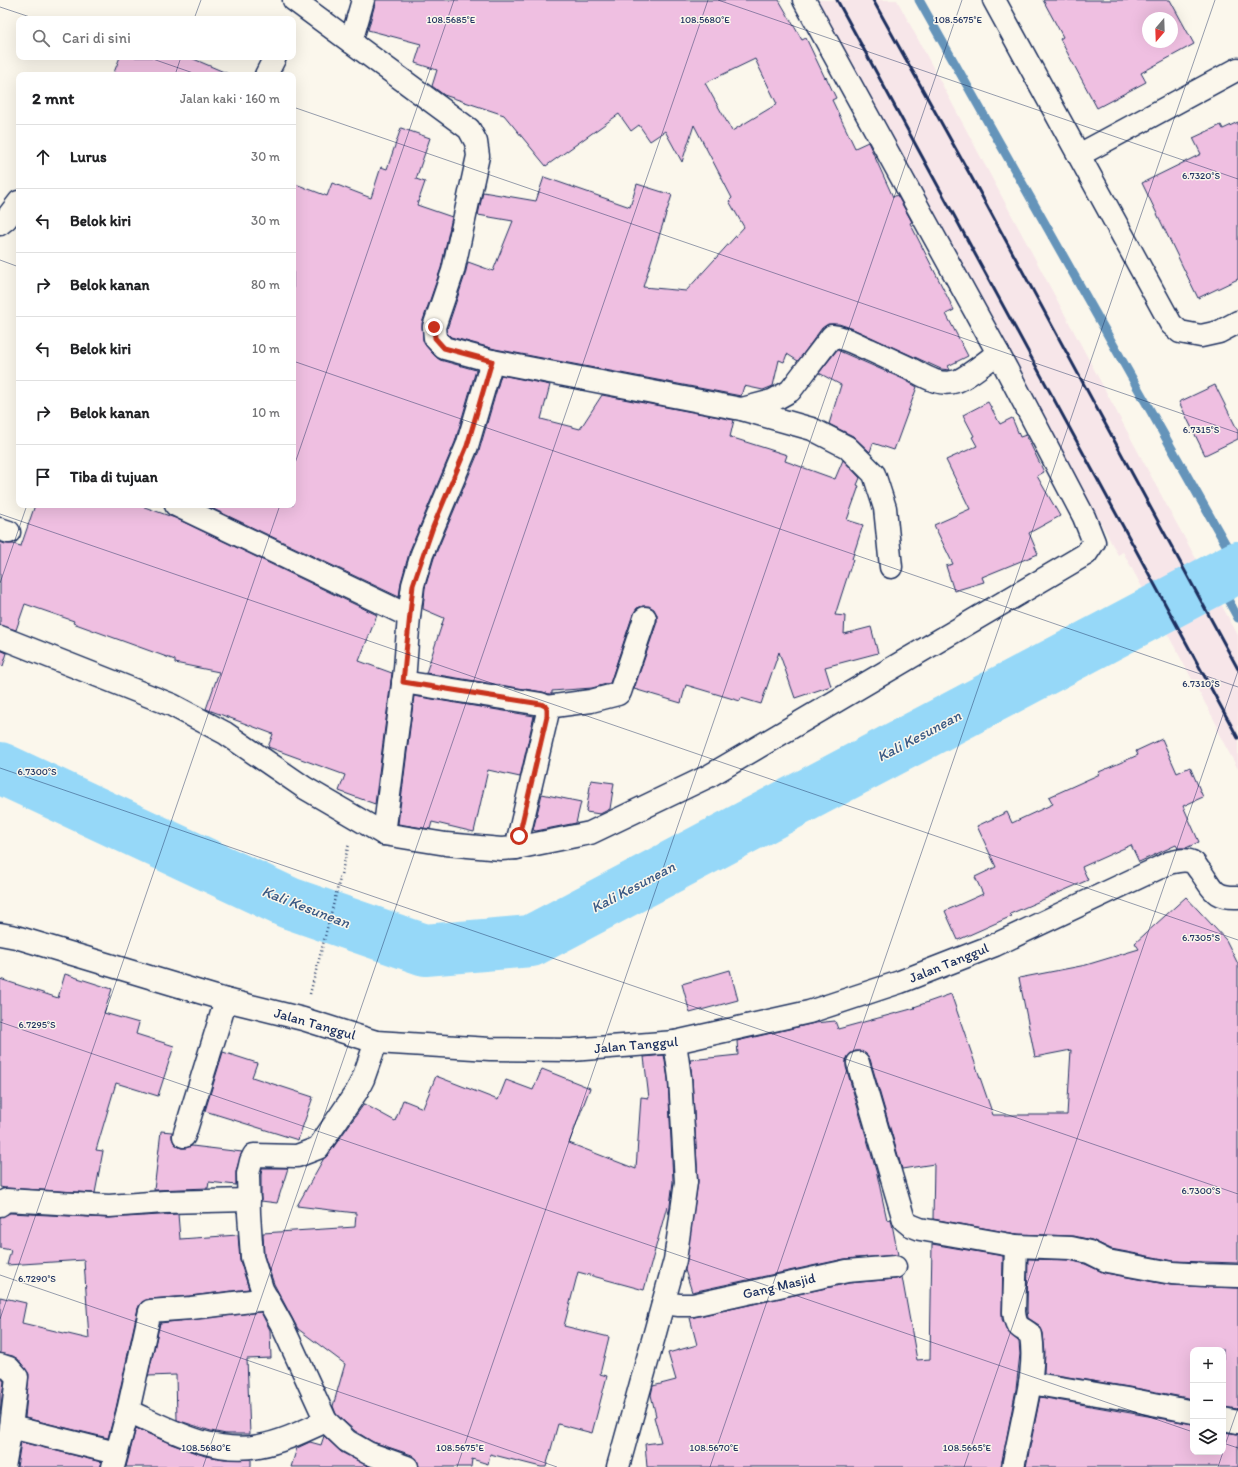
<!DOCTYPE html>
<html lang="id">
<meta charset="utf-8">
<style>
body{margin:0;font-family:Itim,sans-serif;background:#f2f2f2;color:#202124}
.controls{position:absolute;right:12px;bottom:12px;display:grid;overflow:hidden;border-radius:8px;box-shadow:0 4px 16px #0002}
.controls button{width:36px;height:36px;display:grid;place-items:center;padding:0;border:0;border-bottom:1px solid #e0e0e0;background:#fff;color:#202124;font:20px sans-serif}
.compass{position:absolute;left:1142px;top:12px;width:36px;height:36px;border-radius:50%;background:#fff;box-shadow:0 4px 16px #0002;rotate:199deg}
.stop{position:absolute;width:12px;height:12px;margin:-9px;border:3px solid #c8321e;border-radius:50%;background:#fff}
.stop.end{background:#c8321e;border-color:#fff;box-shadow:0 1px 4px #0008}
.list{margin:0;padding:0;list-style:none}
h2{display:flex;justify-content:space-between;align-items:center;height:52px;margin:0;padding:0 16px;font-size:17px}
h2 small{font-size:13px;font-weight:400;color:#757577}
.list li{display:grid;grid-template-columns:26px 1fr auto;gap:12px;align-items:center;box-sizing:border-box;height:64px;padding:0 16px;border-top:1px solid #e0e0e0}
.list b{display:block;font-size:15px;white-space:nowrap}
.list em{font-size:13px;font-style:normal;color:#757577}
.icon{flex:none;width:22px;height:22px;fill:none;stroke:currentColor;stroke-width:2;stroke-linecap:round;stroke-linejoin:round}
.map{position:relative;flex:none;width:1238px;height:1467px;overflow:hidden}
.search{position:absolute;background:#fff;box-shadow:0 4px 16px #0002;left:16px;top:16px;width:280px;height:44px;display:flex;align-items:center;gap:10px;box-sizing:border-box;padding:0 14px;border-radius:8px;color:#757577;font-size:15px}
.panel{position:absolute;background:#fff;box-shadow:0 4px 16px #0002;left:16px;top:72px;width:280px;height:436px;border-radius:8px}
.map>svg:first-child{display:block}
</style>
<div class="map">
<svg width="1238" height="1467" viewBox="0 0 1238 1467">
<rect width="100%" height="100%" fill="#fbf7ec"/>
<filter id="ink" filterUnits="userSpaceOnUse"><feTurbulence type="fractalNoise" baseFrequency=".025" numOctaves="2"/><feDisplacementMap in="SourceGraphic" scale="8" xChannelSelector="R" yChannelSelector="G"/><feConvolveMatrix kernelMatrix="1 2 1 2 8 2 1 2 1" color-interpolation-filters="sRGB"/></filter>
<g filter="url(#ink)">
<polygon fill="#f7e6e9" points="817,0 897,0 1167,506 1238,635 1238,769 1216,729 1218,727 1123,552 1118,555"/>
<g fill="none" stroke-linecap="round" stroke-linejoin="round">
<g stroke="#6594ba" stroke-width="9">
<polyline points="919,0 1238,566"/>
<polyline points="1216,578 1238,618"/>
</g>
<polyline stroke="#96d8f8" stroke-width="52" points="0,768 289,903 425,950 531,941 1238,567"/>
</g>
<g fill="#efbfe1" stroke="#1b2f5e" fill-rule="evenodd">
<path d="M376,0H779L802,40L806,38L825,78L826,77L836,98L832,100L855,148L868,142L893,197L897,195L912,222L910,223L954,310L946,314L968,356L948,366L950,370L941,369L851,328L839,324H828L822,328L798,361L787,354L784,362L779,360L773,386L763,390L744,386L741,396L495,349L451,337L447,333V329L465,275L468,262L493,271L513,221L478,215L483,192L536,201L544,177L630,207L637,184L672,195L643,287L686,291L744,227L729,201L732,198L694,125L682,162L665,131L650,141L639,125L631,131L619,114L546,166L504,115L444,95L432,86L437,70L415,63L421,44L368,30ZM755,59L777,104L732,131L705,83Z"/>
<path d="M1043,0H1170L1194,44L1141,73L1146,82L1097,108L1060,39L1063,37ZM1148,18H1172V42H1148Z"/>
<polygon points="120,57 189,57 231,75 113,75"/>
<polygon points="1238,122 1238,279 1198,298 1142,183 1201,154 1193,138 1221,125 1223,129"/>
<polygon points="401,128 430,138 416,179 425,182 417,205 452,217 441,268 422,323 423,340 426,346 435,356 440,360 476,370 455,442 410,550 401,582 399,597 205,505 293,505 293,183 327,196 332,183 371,198 381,167 387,169"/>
<polygon points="837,350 903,379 917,387 894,450 873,443 870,452 853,436 829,424 841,385 819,373"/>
<polygon points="501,375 550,385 541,419 580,429 602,395 734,420 730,437 787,455 785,461 835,479 843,460 860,478 857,485 859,486 847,520 863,525 852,559 853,559 835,615 845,616 844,634 871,627 878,653 825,667 831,686 795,698 779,652 761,704 741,698 740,701 686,685 681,703 634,689 657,622 657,615 654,609 649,606 643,606 637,608 633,614 610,683 592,688 552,691 552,694 549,694 543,692 426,673 444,618 423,609 425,588 434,558 479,451"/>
<polygon points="1215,385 1238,431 1238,439 1205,455 1179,402"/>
<polygon points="988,402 1000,424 1012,418 1020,437 1026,435 1044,472 1037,476 1060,516 1029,533 1038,554 982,577 984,582 954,591 946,566 953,564 934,525 970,509 946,460 977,446 972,437 974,436 963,415"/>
<polygon points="35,505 139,505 175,518 377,615 359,661 392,673 375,804 339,791 345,775 268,747 273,734 206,709 219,672 175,663 175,660 73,623 74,621 25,604 16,630 0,625 0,542 5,544 13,544 21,546"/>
<polygon points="0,650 7,653 3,666 0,665"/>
<polygon points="414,696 534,716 520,777 488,770 474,832 432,822 430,829 398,824"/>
<polygon points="1162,739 1177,773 1190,767 1203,797 1183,806 1199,842 1186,848 1178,848 1176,845 1139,862 1131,845 1082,867 1088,880 1010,914 1012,916 958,940 945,911 983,894 975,877 996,867 977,826 1007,812 1012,823 1053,804 1049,797 1100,774 1099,772 1138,755 1136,751"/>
<polygon points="591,780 614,783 610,809 600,814 586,812"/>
<polygon points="542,794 581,802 576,823 536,831 533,830"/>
<polygon points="1186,897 1226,940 1238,964 1238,1263 1174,1261 1111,1249 1092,1240 1074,1236 1017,1234 933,1219 934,1164 902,1169 870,1059 866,1054 861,1051 855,1051 849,1055 846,1060 846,1067 877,1174 887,1220 891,1219 892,1224 898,1255 844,1259 692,1292 685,1270 698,1181 692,1077 690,1060 738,1055 737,1041 815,1023 835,1021 838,1029 915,1008 914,1007 951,994 993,1115 1067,1115 1071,1050 1035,1057 1019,978 1086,965 1139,949 1135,943"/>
<polygon points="730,970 738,1000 690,1013 682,984"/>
<polygon points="65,974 112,989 104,1013 139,1023 136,1034 174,1046 158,1096 116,1083 96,1150 103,1151 95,1193 5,1188 0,1187 0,979 58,998"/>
<polygon points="223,1052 257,1063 252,1077 313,1097 298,1140 205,1111"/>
<polygon points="664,1055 668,1079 673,1181 669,1214 667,1206 644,1290 578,1272 564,1326 609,1337 600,1374 607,1376 592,1433 558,1424 546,1467 541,1467 490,1454 488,1464 472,1459 471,1467 419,1467 417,1459 412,1455 373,1442 355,1431 336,1414 333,1406 345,1364 298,1329 274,1284 264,1255 263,1233 355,1227 356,1213 297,1206 324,1158 328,1155 364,1104 395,1121 403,1100 423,1108 436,1076 498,1100 506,1080 533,1090 542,1069 590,1088 569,1143 636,1169 641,1097 649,1098 644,1057"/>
<polygon points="161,1131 172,1132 172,1138 174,1143 181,1148 186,1148 192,1146 242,1152 236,1171 236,1185 209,1182 208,1188 154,1190"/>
<polygon points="262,1168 288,1168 277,1203 261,1201 261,1175"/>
<polygon points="10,1213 108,1218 178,1214 180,1239 238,1235 240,1261 249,1289 190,1296 149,1299 142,1302 138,1308 116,1408 108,1438 25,1418 29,1374 18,1359 13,1356 0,1353 0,1297 26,1303 22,1323 89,1339 84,1260 7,1265 11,1250 0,1248 0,1217"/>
<polygon points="932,1244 1003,1256 1002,1312 1002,1319 1008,1332 1019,1342 1020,1354 1016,1389 1001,1467 647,1467 645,1444 661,1442 654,1417 656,1416 651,1395 653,1386 676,1380 668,1353 697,1345 690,1318 849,1283 896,1279 902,1277 917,1360 930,1359"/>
<polygon points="1028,1259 1069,1260 1085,1264 1105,1273 1170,1285 1238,1288 1238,1409 1223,1407 1223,1350 1193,1350 1193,1399 1135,1388 1044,1373 1045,1353 1043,1333 1039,1325 1028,1318 1027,1311"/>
<polygon points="261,1312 270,1330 271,1358 247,1359 250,1434 226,1434 211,1431 177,1420 176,1375 148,1376 160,1323"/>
<polygon points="0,1378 4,1381 0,1414"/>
<polygon points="1040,1397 1193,1424 1193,1452 1223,1452 1223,1432 1238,1434 1238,1467 1026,1467"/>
<polygon points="136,1428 171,1444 205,1456 224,1459 251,1459 251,1467 126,1467"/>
<polygon points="324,1436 341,1452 370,1467 291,1467 297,1448 310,1442 321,1445"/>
<polygon points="21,1442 101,1462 101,1467 17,1467"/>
</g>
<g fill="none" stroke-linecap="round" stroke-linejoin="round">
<g stroke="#1b2f5e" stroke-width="25">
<g id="minor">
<polyline points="294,0 469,129 476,142 478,156 453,271 434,327 435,338 444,348 492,361 741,409 812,429 847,447 874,474 885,508 891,567"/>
<polyline points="994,0 1171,324 1180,332 1201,336 1219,332 1238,322"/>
<polyline points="351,42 363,0"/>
<polyline points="266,75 275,57"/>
<polyline points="1079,155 1238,69"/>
<polyline points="0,224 6,219 19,202"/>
<path d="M742,409L772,401L790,391L832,336C845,337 858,345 870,350C883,356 896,362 909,368C924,376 939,387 957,381C968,377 988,360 998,353"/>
<polyline points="176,505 409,616 405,669 384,834"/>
<polyline points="0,529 9,532"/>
<polyline points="409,616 413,585 422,554 467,446 492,361"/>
<polyline points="0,637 172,705 225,733 305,788 384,834 446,844 501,849 516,848 590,833 709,776 1086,554 1094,542 1084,517 998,353 804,0"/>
<polyline points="403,682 541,704 547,707 547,716 516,848"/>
<polyline points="547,707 591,701 618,694 620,692 645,618"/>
<path d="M0,934L16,937L226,1000L303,1019L376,1042L490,1049L571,1050L675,1042L809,1012L900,982L995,945L1169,863C1177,861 1186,858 1194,863C1196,865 1198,869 1200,871C1213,888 1212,898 1238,897"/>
<polyline points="376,1042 363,1079 357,1091 318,1148 297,1156 254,1155 251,1161 248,1174 249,1214 252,1257 262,1289 282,1325 326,1421 347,1441 368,1453 407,1467"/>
<polyline points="858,1063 904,1220 910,1225 920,1229 1016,1246 1071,1248 1089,1252 1107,1261 1172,1273 1204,1275 1238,1276"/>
<polyline points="184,1136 226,1000"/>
<polyline points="0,1205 6,1200 109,1206 164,1202 249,1200"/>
<polyline points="663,1303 679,1305 693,1305 847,1271 895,1267"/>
<polyline points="0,1365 9,1368 17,1377 11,1427 4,1467"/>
<polyline points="1030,1383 1133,1400 1193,1412"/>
<path d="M128,1411C169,1429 213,1455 259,1446C282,1442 304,1431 326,1421"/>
<polyline points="1223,1419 1238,1422"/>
<polyline points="11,1427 116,1453"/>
<polyline points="113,1467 128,1411 150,1311 191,1308 268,1299"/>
<polyline points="618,1467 675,1260 686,1182 680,1078 675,1042"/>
<path d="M1013,1467C1017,1448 1021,1429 1025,1409C1030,1385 1035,1360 1031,1335C1020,1326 1016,1329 1014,1312L1016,1246"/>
</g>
</g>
<polyline stroke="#1b2f5e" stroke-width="2.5" stroke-dasharray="1 3" stroke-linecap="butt" points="310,994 349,844"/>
<use href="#minor" stroke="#fbf7ec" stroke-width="22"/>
<g stroke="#1b2f5e" stroke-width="3">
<polyline points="837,0 1238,738"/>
<polyline points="873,0 978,189 1238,669"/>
</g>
</g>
</g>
<g fill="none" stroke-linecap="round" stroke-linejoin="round" filter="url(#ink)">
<polyline stroke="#c8321e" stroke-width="5" points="434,327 435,338 444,348 492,361 467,446 433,527 413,585 403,682 541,704 547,707 547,716 519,836"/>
</g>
<path fill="none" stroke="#1b2f5e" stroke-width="1" stroke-opacity="0.45" d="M718,0L1238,179M0,7L36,19M194,19L201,0M147,57L199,75M175,75L181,57M293,107L1238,433M0,260L19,267M293,361L1238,687M293,469L454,0M0,514L1238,940M0,583L27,505M0,768L1238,1194M0,1022L1193,1432M0,1275L557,1467M0,1319L280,505M1223,1443L1238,1448M1223,1451L1238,1408M203,1467L708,0M457,1467L962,0M710,1467L1215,0M964,1467L1238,671M1218,1467L1223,1452"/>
<g text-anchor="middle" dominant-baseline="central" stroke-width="3" stroke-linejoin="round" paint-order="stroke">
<g font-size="14" fill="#1b2f5e" stroke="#fbf7ec">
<text transform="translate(949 963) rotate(-22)">Jalan Tanggul</text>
<text transform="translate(315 1024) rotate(16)">Jalan Tanggul</text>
<text transform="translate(636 1045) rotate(-5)">Jalan Tanggul</text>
<text transform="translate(779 1286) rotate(-13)">Gang Masjid</text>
</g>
<g font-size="15" font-style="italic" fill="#3a5984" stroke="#fbf7ec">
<text transform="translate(919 736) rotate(-28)">Kali Kesunean</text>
<text transform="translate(633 887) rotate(-28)">Kali Kesunean</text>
<text transform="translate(306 907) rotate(21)">Kali Kesunean</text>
</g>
</g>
<g font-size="10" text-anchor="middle" fill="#1b2f5e" stroke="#fbf7ec" stroke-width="3" stroke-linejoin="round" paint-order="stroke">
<text x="451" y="23">108.5685°E</text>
<text x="705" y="23">108.5680°E</text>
<text x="958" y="23">108.5675°E</text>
<text x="1201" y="179">6.7320°S</text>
<text x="1201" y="433">6.7315°S</text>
<text x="1201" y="687">6.7310°S</text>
<text x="37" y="775">6.7300°S</text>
<text x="1201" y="941">6.7305°S</text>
<text x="37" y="1028">6.7295°S</text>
<text x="1201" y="1194">6.7300°S</text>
<text x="37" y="1282">6.7290°S</text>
<text x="206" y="1451">108.5680°E</text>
<text x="460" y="1451">108.5675°E</text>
<text x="714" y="1451">108.5670°E</text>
<text x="967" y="1451">108.5665°E</text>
</g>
</svg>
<div class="controls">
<button>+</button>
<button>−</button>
<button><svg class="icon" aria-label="layers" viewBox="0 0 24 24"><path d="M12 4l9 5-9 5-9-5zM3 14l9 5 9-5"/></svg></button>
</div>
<svg class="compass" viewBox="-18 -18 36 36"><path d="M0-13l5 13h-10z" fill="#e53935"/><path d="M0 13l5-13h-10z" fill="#757577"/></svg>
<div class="stop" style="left:519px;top:836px"></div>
<div class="stop end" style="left:434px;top:327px"></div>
<div class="search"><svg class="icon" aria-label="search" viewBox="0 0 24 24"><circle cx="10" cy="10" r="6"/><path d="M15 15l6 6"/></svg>Cari di sini</div>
<section class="panel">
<h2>2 mnt<small>Jalan kaki · 160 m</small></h2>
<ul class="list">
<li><svg class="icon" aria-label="ahead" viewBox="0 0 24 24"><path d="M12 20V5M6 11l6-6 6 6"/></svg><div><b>Lurus</b></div><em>30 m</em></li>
<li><svg class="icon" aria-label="left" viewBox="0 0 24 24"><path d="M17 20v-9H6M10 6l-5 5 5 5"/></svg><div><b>Belok kiri</b></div><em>30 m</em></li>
<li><svg class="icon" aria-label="right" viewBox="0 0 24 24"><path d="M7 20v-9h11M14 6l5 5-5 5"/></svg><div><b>Belok kanan</b></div><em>80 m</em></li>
<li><svg class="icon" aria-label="left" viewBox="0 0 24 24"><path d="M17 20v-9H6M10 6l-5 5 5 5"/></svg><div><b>Belok kiri</b></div><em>10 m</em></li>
<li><svg class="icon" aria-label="right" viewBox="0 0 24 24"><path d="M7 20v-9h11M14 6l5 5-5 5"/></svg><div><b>Belok kanan</b></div><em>10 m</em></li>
<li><svg class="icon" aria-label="arrive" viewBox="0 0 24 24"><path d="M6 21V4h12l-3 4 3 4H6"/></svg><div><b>Tiba di tujuan</b></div></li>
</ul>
</section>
</div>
